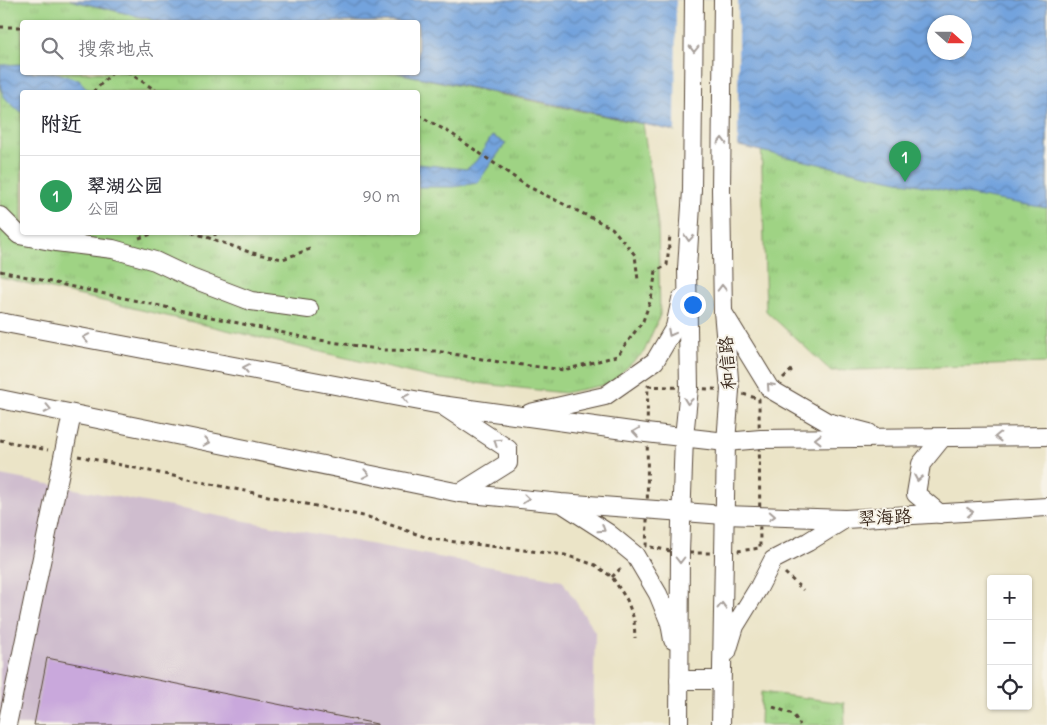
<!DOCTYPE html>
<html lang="zh">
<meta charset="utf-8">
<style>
body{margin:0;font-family:Delius,"LXGW WenKai TC",sans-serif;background:#f7f7f7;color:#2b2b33}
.controls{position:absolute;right:15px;bottom:15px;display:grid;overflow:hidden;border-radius:5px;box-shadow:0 1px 4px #0004}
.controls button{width:45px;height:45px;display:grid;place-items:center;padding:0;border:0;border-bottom:1px solid #e1e1e2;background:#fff;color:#2b2b33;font:25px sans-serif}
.compass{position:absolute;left:927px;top:15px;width:45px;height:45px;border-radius:50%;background:#fff;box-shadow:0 1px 4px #0004;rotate:111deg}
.you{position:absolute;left:692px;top:304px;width:18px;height:18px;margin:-12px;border:4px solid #fff;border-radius:50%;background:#1a73e8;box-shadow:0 0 0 8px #1a73e833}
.badge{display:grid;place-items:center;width:32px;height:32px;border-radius:50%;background:#db2777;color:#fff;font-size:16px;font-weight:700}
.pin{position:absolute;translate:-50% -41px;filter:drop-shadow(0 1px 2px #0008)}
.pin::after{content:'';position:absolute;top:26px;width:18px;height:15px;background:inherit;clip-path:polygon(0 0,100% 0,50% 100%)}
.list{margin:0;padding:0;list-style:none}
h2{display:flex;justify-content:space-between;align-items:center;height:65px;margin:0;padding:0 20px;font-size:21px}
h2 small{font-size:16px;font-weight:400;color:#7c7c81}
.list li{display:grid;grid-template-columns:32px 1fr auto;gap:15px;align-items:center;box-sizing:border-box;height:80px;padding:0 20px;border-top:1px solid #e1e1e2}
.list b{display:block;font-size:19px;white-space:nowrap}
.list p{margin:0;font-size:16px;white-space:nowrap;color:#7c7c81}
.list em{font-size:16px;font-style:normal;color:#7c7c81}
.icon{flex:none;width:28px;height:28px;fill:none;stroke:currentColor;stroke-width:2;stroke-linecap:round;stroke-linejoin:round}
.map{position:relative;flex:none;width:1047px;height:725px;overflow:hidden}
.search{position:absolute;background:#fff;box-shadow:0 1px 4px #0004;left:20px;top:20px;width:400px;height:55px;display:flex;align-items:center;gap:12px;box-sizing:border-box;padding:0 18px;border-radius:5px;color:#7c7c81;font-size:19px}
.panel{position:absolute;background:#fff;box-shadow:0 1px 4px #0004;left:20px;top:90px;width:400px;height:145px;border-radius:5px}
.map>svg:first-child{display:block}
</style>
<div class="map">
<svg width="1047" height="725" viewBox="0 0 1047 725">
<defs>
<pattern id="park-tufts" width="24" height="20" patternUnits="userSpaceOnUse" patternTransform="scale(1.25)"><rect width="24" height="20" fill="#9fd384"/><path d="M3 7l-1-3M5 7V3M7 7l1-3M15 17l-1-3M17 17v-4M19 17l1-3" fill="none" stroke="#8ab572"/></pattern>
<pattern id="water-waves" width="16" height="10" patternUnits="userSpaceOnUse" patternTransform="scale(1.25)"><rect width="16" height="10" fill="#73a3dd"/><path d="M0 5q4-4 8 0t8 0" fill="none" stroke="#6085b3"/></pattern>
</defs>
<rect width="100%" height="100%" fill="#f7f3e8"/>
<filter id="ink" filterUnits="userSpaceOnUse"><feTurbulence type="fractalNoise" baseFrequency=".02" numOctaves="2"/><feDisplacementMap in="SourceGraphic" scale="10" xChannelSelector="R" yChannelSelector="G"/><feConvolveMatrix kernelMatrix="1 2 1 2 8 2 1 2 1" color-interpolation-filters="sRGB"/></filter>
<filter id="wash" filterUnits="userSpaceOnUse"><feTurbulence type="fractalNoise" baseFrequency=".0096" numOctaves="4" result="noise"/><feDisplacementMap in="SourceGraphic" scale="20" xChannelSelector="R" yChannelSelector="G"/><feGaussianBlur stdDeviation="1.12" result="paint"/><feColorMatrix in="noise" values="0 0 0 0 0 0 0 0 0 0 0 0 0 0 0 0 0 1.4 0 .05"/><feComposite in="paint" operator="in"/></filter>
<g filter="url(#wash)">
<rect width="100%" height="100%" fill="#ebe4c7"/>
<polygon fill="#cfbdce" points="0,475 562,580 595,632 593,725 0,725"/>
<g fill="url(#park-tufts)" stroke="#6d7e51" fill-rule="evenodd">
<path d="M0,0H70L162,22H22V72L397,73L643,124L658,225L660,315L644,352L609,384L564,393L432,378L0,277ZM22,92H418V232H22Z"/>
<path d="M757,0H1047V363L831,371L766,311ZM934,22H964V52H934Z"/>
<polygon points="761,692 844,703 845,725 760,725"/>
</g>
<g fill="url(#water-waves)" stroke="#57667e" fill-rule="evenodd">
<path d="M70,0H1047V208C911,187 778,155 644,124C562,105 480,89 397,73L418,72V22H162ZM934,22H964V52H934Z"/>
<path d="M22,64V72L57,73L79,80L90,92H22V113C0,95 0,96 0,65Z"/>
<polygon points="492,136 506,143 477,183 454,187 418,187 418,164 467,169 476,161"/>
</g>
<polygon fill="#ebe4c7" points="676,0 738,0 738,149 675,134"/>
<g id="blocks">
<polygon fill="#c9a8dc" points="47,658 377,724 377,725 34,725"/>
</g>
</g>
<g filter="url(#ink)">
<use href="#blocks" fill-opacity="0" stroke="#554637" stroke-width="1"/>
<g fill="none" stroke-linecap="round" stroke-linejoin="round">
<g stroke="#554637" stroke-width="20">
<g id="minor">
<polyline points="0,216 19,235 56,242 113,249 155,261 191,278 251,301 309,309"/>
<polyline points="724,314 770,389 827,422 869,433"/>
<polyline points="0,322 441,405 646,433 726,442 761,439 1047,436"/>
<polyline points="0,399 460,493 561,503 724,515 845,519 1047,507"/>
<polyline points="446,408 508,449 508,463 460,493"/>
<polyline points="530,413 605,396 655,361 675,327 681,299"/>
<polyline points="563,504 608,533 635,555 658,594 670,623 673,640"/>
<polyline points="940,514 916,494 921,464 942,438"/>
<polyline points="727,652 735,626 759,587 773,560 808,542 845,519"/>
<polyline points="679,680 721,680"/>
<polyline points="7,725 72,414"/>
<polyline points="679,725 680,553 684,437 689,388 687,269 692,190 694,0"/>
<polyline points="721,725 726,442 730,390 723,311 721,190 723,0"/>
</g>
</g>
<g stroke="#554637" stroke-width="3" stroke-dasharray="4 4" stroke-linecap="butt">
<polyline points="0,27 22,27"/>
<polyline points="128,72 158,92"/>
<polyline points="93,92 113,72"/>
<polyline points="418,115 452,134 527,186 612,228 635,255 638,280"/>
<polyline points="192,232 252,253 283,259 310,249"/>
<polyline points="215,232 215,241"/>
<polyline points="139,238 158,232"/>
<polyline points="0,271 307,338 383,350 436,351 499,362 564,370 617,356 643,321 651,299 656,271 667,265 670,235"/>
<polyline points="783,378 794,368"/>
<path d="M648,386L730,390L759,399L760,548L724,553H680L646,546C649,492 646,439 648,386Z"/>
<polyline points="0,440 48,450"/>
<polyline points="78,456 368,517 431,539 565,555 595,565 612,577 627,600 634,619 635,638"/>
<polyline points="785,573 803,590"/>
<polyline points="612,577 623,566"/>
<polyline points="773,707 793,714 800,725"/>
</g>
<use href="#minor" stroke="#fff" stroke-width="18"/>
</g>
<defs><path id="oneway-chevron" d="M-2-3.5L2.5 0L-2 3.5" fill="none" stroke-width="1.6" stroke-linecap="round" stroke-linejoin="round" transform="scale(1.25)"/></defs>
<g stroke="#a79f9a">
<use href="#oneway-chevron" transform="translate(694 49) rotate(91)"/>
<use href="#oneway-chevron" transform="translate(722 141) rotate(-89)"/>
<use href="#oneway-chevron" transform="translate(689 238) rotate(94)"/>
<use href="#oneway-chevron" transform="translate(722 288) rotate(-91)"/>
<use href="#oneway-chevron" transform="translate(671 333) rotate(118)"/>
<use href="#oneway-chevron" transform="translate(86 338) rotate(-169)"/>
<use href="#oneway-chevron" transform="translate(246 368) rotate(-169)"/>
<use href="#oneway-chevron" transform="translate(770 386) rotate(-132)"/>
<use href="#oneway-chevron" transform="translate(406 398) rotate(-169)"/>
<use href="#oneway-chevron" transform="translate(688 401) rotate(96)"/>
<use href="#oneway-chevron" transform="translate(48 409) rotate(12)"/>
<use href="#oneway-chevron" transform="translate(636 432) rotate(-172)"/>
<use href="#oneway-chevron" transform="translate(998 437) rotate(179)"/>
<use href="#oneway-chevron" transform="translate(818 439) rotate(180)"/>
<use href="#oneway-chevron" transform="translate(207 442) rotate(11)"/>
<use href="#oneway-chevron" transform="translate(497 442) rotate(-146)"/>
<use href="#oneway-chevron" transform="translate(366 474) rotate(11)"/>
<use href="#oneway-chevron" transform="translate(918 478) rotate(100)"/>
<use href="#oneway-chevron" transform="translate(526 499) rotate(6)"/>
<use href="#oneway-chevron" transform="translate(970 512) rotate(-4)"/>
<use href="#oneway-chevron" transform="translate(772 516) rotate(3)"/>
<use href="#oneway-chevron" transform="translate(602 529) rotate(33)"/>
<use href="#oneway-chevron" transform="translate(680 560) rotate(90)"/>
<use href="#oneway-chevron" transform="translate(722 606) rotate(-89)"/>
</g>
</g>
<g text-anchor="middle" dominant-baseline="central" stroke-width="4" stroke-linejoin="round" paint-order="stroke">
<g font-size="18" fill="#3b2a1e" stroke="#f7f3e8">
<text transform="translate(727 363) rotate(-94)">和信路</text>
<text transform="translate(885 517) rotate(-3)">翠海路</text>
</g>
</g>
</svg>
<div class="controls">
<button>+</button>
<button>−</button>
<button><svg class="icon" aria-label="locate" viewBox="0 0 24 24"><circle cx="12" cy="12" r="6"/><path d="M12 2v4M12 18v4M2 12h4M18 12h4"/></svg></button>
</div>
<svg class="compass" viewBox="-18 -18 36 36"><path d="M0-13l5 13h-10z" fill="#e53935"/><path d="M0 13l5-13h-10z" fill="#7c7c81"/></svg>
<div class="you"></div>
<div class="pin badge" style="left:905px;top:182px;background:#2e9e5b">1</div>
<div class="search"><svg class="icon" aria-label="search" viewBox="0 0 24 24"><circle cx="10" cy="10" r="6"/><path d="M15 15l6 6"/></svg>搜索地点</div>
<section class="panel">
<h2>附近<small></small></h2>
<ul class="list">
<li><span class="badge" style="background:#2e9e5b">1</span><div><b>翠湖公园</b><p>公园</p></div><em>90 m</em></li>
</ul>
</section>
</div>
